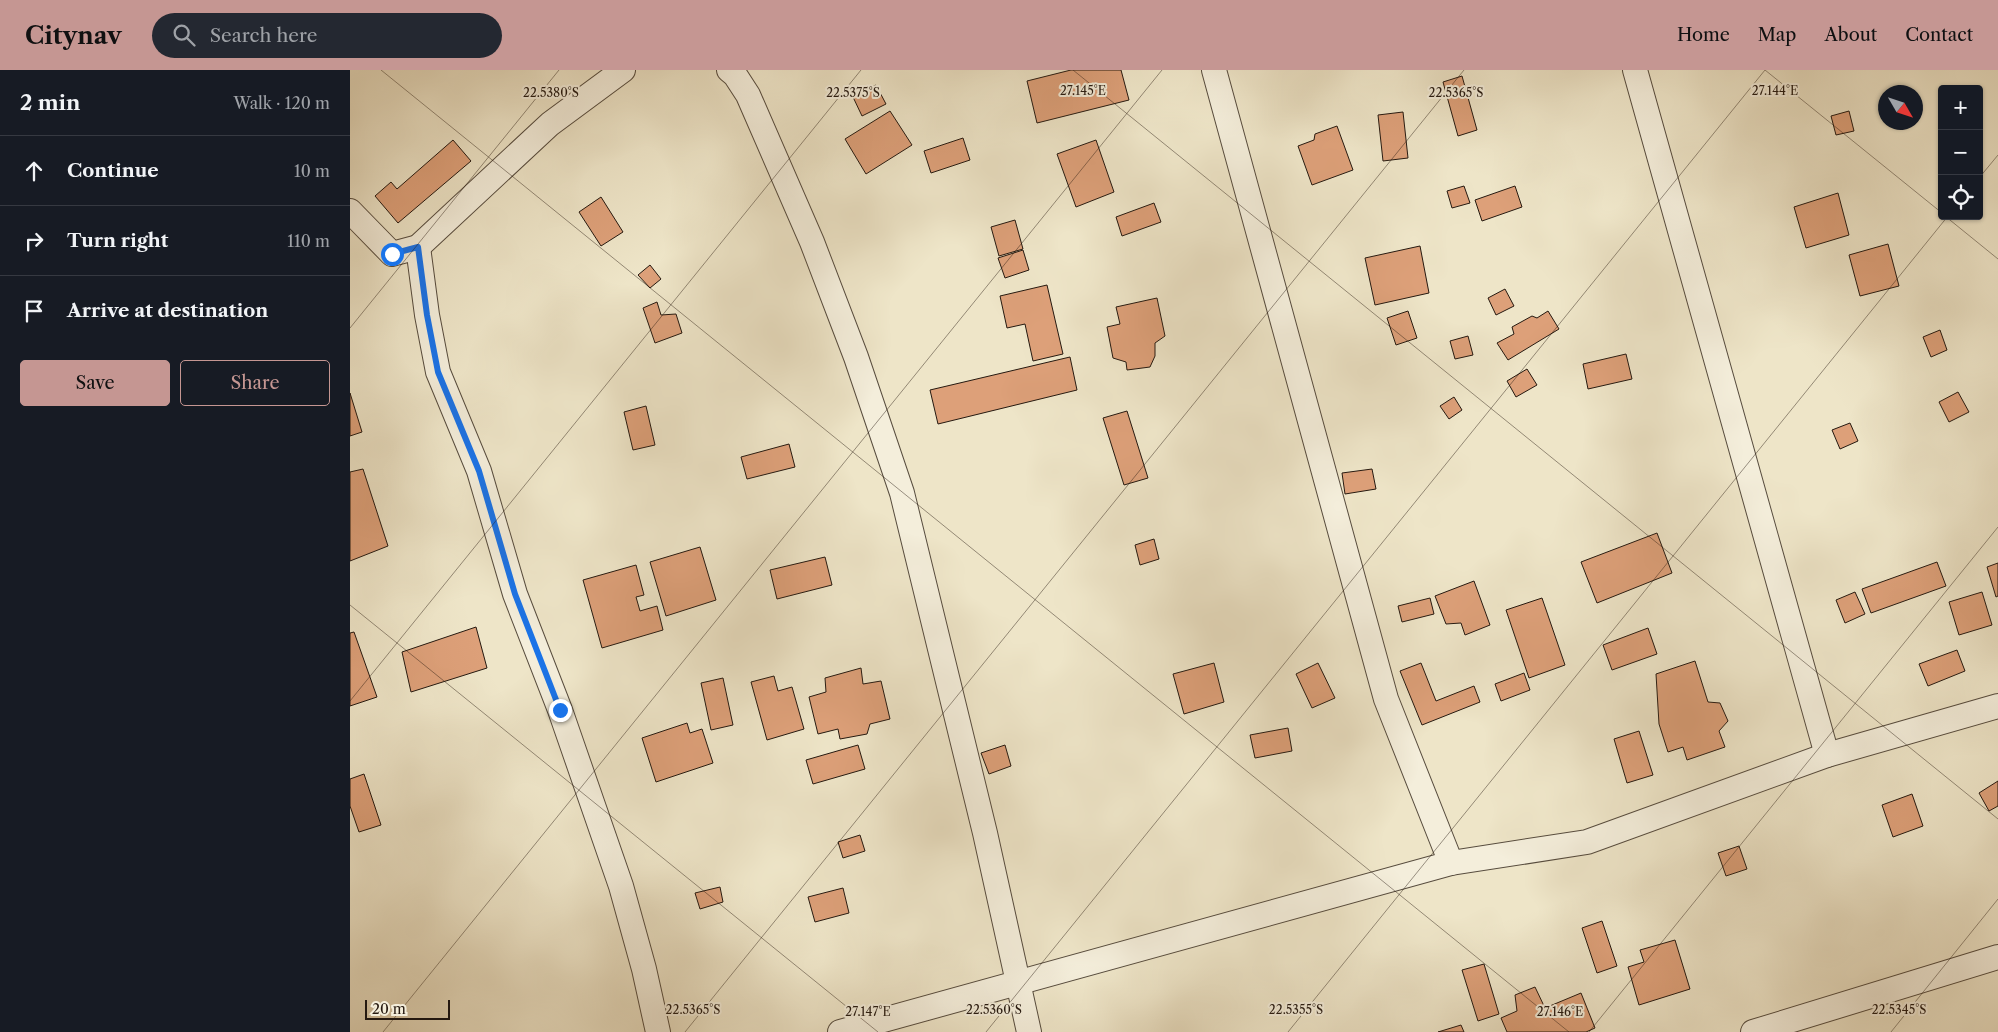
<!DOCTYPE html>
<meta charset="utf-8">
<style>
body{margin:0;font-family:"Libre Caslon Text",serif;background:#242831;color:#f1f3f6}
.controls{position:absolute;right:15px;top:15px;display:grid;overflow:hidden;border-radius:5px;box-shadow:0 1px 4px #0004}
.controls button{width:45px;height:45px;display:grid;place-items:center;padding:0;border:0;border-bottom:1px solid #363941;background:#171b24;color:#f1f3f6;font:25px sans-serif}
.compass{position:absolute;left:1528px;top:15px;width:45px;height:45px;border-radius:50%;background:#171b24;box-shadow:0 1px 4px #0004;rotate:129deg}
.scale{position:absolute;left:15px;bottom:12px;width:85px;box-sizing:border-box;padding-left:5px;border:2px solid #251910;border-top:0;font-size:14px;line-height:18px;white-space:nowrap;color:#251910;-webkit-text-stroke:4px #f4eedb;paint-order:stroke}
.stop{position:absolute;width:15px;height:15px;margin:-11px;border:4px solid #1a73e8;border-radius:50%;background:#fff}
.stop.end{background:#1a73e8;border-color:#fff;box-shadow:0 1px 5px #0008}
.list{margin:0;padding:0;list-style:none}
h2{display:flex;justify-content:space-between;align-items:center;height:65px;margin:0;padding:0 20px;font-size:21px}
h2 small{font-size:16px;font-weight:400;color:#9ea1a6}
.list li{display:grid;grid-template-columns:32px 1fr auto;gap:15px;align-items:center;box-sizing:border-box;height:70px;padding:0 20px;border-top:1px solid #363941}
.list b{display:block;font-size:19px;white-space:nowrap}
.list em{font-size:16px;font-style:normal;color:#9ea1a6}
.actions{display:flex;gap:10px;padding:15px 20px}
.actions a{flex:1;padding:11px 0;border:1px solid #c59692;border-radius:5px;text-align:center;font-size:18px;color:#c59692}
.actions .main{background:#c59692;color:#111}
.icon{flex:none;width:28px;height:28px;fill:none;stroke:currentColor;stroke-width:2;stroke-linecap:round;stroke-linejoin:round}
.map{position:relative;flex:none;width:1648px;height:962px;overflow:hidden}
header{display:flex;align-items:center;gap:30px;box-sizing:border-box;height:70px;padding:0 25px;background:#c59692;color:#111}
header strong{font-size:24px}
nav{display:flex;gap:28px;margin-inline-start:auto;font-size:18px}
.search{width:350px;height:45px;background:#242831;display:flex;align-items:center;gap:12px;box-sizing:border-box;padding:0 18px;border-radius:28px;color:#9ea1a6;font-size:19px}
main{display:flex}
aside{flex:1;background:#171b24}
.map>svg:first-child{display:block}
</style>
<header>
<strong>Citynav</strong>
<div class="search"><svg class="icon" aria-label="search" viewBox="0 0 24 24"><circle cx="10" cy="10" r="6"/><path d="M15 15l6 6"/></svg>Search here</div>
<nav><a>Home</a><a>Map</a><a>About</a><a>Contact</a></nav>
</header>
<main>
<aside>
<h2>2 min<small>Walk · 120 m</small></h2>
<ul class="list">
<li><svg class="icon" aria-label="ahead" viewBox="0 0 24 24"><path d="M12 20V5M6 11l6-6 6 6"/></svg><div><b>Continue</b></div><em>10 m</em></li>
<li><svg class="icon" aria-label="right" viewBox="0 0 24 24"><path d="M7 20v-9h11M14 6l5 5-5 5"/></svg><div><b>Turn right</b></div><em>110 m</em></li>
<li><svg class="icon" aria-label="arrive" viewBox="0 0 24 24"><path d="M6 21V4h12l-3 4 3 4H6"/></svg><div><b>Arrive at destination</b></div></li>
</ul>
<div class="actions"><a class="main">Save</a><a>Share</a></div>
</aside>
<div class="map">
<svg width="1648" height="962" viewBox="0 0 1648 962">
<rect width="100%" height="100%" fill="#eee5c8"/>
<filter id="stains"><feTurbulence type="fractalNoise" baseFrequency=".004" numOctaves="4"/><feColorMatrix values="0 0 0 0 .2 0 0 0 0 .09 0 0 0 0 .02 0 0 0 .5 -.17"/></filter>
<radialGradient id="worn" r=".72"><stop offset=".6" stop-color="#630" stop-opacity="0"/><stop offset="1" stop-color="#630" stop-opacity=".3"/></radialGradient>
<g fill="#dda079" stroke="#251910">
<polygon points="721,0 771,0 779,30 687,53 677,11"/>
<polygon points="1112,6 1127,60 1108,66 1093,12"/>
<polygon points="526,15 536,34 512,46 503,27"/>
<polygon points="540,41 562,75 516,104 495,69"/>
<polygon points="1499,41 1504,61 1486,65 1481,46"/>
<polygon points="1053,42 1058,88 1033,91 1028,45"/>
<polygon points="987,56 1003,100 962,115 948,76 964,70 965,64"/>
<polygon points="613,68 620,90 581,103 574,81"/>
<polygon points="103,70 121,91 48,153 25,126 41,112 47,119"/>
<polygon points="746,70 764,122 726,137 707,84"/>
<polygon points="1114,116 1120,133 1102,138 1097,121"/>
<polygon points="1165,116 1172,137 1132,151 1125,130"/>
<polygon points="1488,123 1499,165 1456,178 1444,137"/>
<polygon points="251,127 273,162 251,176 229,142"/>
<polygon points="804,133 811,152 772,166 766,147"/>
<polygon points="665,150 673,179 649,186 641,157"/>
<polygon points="1538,174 1549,216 1510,226 1499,185"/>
<polygon points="1070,176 1079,223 1025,235 1015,188"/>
<polygon points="673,180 679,200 655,208 648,188"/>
<polygon points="300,195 311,209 300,218 288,205"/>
<polygon points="697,215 713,284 683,291 675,254 657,258 650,226"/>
<polygon points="1155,219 1164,236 1146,245 1138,228"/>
<polygon points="807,228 815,266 805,273 805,286 800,297 777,300 776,292 763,288 757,257 770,254 766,237"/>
<polygon points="307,232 311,245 326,244 332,263 305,273 293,238"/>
<polygon points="1058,241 1067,268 1046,275 1037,248"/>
<polygon points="1198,241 1209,259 1158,290 1147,273 1164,264 1162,257 1182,246 1187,248"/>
<polygon points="1590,260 1597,280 1581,287 1573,267"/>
<polygon points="1118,266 1123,285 1105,289 1100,271"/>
<polygon points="1276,284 1282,309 1238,319 1233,294"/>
<polygon points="720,287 727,320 588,354 580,320"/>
<polygon points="1177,299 1187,315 1166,327 1157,311"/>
<polygon points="1608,322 1619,342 1599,352 1589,332"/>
<polygon points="0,323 12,362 0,366"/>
<polygon points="1104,327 1112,340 1099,349 1090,336"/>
<polygon points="296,336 305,375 283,380 274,342"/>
<polygon points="777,341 798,408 774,415 753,348"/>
<polygon points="1500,353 1508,371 1490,379 1482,360"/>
<polygon points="439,374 445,397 397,409 391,387"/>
<polygon points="13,399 38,476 0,491 0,402"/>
<polygon points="1022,399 1026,419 995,424 992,403"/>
<polygon points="1307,463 1322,503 1247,533 1231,492"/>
<polygon points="804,469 809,489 790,495 785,475"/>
<polygon points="350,477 366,530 316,546 300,492"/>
<polygon points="475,487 482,515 427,529 420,500"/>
<polygon points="1587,492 1596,516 1521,543 1512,519"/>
<polygon points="1648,493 1648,526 1646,527 1637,497"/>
<polygon points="286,495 294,525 286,527 290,541 307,536 313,560 252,578 233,510"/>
<polygon points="1124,511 1140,555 1115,565 1111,553 1096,554 1085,526"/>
<polygon points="1505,522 1515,544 1495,553 1486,530"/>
<polygon points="1632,522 1642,555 1609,565 1599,532"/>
<polygon points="1080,528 1084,544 1052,552 1048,536"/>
<polygon points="1192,528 1215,595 1179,608 1156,540"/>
<polygon points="126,557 137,598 61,622 52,582"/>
<polygon points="1298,558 1307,584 1262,600 1253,575"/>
<polygon points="4,562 27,627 0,636 0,563"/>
<polygon points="1607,580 1615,601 1578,616 1569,594"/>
<polygon points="1345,591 1358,632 1370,633 1378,651 1369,661 1375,677 1337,690 1333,677 1318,682 1309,654 1306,604"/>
<polygon points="864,593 874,632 834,644 823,604"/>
<polygon points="968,593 985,628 962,638 946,604"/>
<polygon points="1071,593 1086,631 1124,616 1130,632 1072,655 1050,601"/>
<polygon points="511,598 513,614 531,611 540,649 520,654 517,664 490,669 488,659 468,664 459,627 476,622 475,608"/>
<polygon points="1174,603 1180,620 1151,631 1145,614"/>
<polygon points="424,606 428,621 442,617 454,659 417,670 401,612"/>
<polygon points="373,608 383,655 361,660 351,613"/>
<polygon points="337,653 340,663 352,659 363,693 306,712 292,668"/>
<polygon points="938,658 942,681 905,688 900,665"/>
<polygon points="1289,661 1303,705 1277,713 1264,669"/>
<polygon points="508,675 515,699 463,714 456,690"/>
<polygon points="655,675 661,696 639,704 631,683"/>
<polygon points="14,704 31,755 9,762 0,736 0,709"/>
<polygon points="1648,711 1648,736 1639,741 1629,723"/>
<polygon points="1562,724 1573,756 1543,767 1532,735"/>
<polygon points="510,765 515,781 493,788 488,772"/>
<polygon points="1389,776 1397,799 1376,806 1368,783"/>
<polygon points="370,817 373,832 350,839 345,823"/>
<polygon points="493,818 499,843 465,852 458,827"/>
<polygon points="1252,851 1267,896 1247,903 1232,858"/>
<polygon points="1325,870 1340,919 1289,935 1278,897 1294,892 1290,880"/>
<polygon points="1134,894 1149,944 1128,951 1112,900"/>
<polygon points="1185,917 1195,938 1231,923 1245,958 1236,962 1157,962 1151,948 1167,941 1165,925"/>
<polygon points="1111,955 1114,962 1088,962"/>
</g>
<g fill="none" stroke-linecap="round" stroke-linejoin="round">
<g stroke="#574c3e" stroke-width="26">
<g id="street">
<polyline points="379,0 385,5 398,25 462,172 506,287 552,423 635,763 679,962"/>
<polyline points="864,0 1036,629 1101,793"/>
<polyline points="1285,0 1477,685"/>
<polyline points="0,141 42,184 68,177 200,54 273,0"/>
<polyline points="68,177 77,245 88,302 129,401 165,524 210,640 271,816 294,899 308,962"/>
<polyline points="490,962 1101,793 1237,772 1477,685 1648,636"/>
<polyline points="1403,962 1648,887"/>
</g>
</g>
<use href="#street" stroke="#f4eedb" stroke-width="24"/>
</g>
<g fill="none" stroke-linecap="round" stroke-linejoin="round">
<polyline stroke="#1a73e8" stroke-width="6" points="42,184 68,177 77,245 88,302 129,401 165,524 210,640"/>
</g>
<path fill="none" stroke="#251910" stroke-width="1" stroke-opacity="0.45" d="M31,0L1219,962M723,0L1648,749M1415,0L1592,143M1629,108L1648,85M1595,146L1648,189M0,258L209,0M0,535L528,962M0,631L511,0M33,962L812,0M335,962L1114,0M636,962L1415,0M938,962L1598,146M1239,962L1648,457M1541,962L1648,829"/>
<g font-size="12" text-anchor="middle" fill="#251910" stroke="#f4eedb" stroke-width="4" stroke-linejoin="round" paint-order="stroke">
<text x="733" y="25">27.145°E</text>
<text x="1425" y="25">27.144°E</text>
<text x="201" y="27">22.5380°S</text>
<text x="503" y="27">22.5375°S</text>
<text x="1106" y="27">22.5365°S</text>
<text x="343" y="944">22.5365°S</text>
<text x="644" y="944">22.5360°S</text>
<text x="946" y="944">22.5355°S</text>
<text x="1549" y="944">22.5345°S</text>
<text x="518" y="946">27.147°E</text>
<text x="1210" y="946">27.146°E</text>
</g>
<rect width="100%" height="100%" filter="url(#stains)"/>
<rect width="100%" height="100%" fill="url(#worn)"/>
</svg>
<div class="controls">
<button>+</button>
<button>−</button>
<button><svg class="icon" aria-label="locate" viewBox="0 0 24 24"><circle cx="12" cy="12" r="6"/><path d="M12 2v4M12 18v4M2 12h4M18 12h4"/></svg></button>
</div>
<svg class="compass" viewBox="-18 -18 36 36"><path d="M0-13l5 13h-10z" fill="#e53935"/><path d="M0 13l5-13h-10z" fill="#9ea1a6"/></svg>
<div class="scale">20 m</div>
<div class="stop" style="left:42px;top:184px"></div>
<div class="stop end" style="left:210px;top:640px"></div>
</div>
</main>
